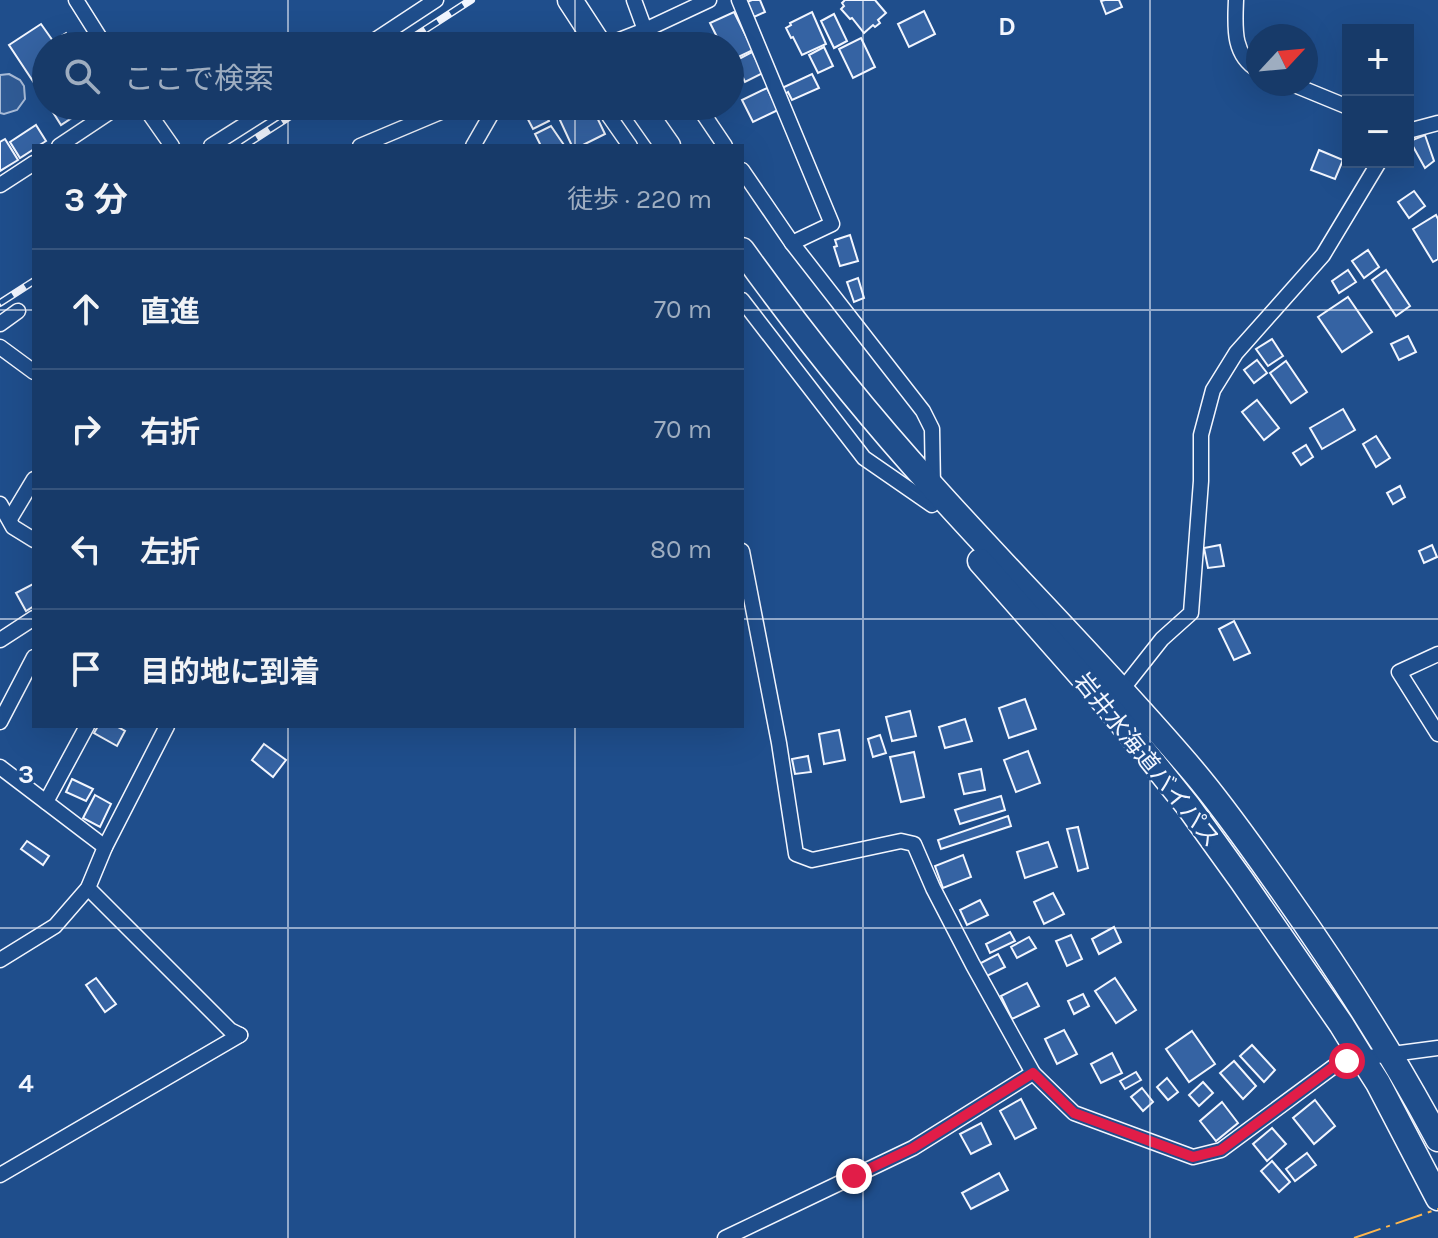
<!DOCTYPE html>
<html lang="ja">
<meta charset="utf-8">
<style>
body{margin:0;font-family:Karla,"Noto Sans JP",sans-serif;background:#244571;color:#f1f3f6}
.controls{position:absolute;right:24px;top:24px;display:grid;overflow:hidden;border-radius:0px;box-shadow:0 8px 32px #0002}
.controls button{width:72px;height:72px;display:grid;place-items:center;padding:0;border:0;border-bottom:2px solid #36547d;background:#173a69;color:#f1f3f6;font:40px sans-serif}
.compass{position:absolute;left:1246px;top:24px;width:72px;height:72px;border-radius:50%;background:#173a69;box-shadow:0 8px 32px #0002;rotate:64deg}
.stop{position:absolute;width:24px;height:24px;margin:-18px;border:6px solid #e11d48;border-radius:50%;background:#fff}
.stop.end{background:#e11d48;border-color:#fff;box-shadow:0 2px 8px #0008}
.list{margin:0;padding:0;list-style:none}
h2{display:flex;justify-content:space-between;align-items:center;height:104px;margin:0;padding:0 32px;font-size:34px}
h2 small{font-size:26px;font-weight:400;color:#9eadc0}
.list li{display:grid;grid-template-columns:52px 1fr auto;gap:24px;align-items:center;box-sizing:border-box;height:120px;padding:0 32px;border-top:2px solid #36547d}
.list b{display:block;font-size:30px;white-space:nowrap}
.list em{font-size:26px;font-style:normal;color:#9eadc0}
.icon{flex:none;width:44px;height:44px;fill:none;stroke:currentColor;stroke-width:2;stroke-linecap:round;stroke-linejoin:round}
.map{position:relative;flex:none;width:1438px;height:1238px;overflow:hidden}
.search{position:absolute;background:#173a69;box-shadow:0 8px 32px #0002;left:32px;top:32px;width:712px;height:88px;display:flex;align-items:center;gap:20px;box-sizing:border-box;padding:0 28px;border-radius:44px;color:#9eadc0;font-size:30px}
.panel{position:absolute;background:#173a69;box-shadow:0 8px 32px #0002;left:32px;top:144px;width:712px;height:584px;border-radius:0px}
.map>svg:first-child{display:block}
</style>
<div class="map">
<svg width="1438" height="1238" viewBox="0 0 1438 1238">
<rect width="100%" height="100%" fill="#1f4e8c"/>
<polygon fill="#305b95" stroke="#a8bbd7" stroke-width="2" points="9,74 20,80 24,86 25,99 17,110 4,114 0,113 0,75"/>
<g fill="#3563a3" stroke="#f2f6ff" stroke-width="2">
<polygon points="752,0 760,0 765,12 754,17 747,2"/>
<polygon points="845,0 875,0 886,13 878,20 880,23 875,27 873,25 864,33 852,18 850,19 841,9 844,6 842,3"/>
<polygon points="1105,0 1119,0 1122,7 1106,14 1101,1"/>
<polygon points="924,11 935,34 909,47 898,24"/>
<polygon points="734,12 753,50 730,61 730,46 718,46 716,43 719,41 710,23"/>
<polygon points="812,12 826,44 802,55 793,37 791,38 786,28 791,25 790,23"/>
<polygon points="834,14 847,41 834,48 821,21"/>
<polygon points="41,24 53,41 66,33 75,46 46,46 46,101 9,45"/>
<polygon points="861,38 875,67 853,78 839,49"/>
<polygon points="824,47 833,66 818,73 809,55"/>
<polygon points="752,52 763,73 745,82 735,61"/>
<polygon points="812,74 819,88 792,100 788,92 785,94 782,88"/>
<polygon points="767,88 778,110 753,122 742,100"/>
<polygon points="49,106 90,106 61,125"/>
<polygon points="521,106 542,106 549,121 533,129"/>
<polygon points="572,106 589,106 591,111 593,109 605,134 581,146 572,146 559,118 572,112 569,107"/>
<polygon points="36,125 46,141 38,146 34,146 34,149 20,158 10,142"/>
<polygon points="551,126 564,145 541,146 535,134"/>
<polygon points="1425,135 1434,161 1425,168 1410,141"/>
<polygon points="5,139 18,160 0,171 0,142"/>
<polygon points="1319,150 1343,160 1335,179 1311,170"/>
<polygon points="1414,191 1425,206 1409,218 1398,202"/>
<polygon points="1436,215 1438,219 1438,259 1433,262 1413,229"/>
<polygon points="850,235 858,261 840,266 834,247 837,246 835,240"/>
<polygon points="1368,250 1379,267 1364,278 1352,261"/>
<polygon points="1348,270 1356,282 1339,293 1332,281"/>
<polygon points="1386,270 1410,306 1396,316 1372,280"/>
<polygon points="858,278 864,298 854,302 847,282"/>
<polygon points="1348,297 1372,332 1342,352 1318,317"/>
<polygon points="1408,336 1416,352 1399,360 1391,344"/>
<polygon points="1272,339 1283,356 1268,366 1256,349"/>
<polygon points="1257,360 1267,373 1254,383 1244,370"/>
<polygon points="1286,361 1307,392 1291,403 1270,373"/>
<polygon points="1257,400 1279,428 1264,440 1242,412"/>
<polygon points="1343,409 1355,430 1322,449 1310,428"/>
<polygon points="1376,436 1390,458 1376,467 1363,444"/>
<polygon points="1306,445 1313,457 1301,465 1293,453"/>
<polygon points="1400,486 1405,497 1393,504 1387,493"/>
<polygon points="1220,545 1224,566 1208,568 1204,548"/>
<polygon points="1432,545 1437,557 1424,563 1419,551"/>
<polygon points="33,584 34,606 26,611 16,593"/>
<polygon points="1234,621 1250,653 1234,660 1219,629"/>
<polygon points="1025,699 1036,729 1009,738 999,708"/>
<polygon points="910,711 916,736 892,741 886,717"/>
<polygon points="965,719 972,741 945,748 939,727"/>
<polygon points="98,726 116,726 125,731 117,746 94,733"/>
<polygon points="839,730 845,760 824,764 819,734"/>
<polygon points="880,735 886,753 873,757 868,739"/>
<polygon points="264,744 286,760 273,777 252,760"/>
<polygon points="1028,751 1040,783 1016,792 1004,760"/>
<polygon points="914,752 924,797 901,802 890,757"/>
<polygon points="808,756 811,772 795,774 792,759"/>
<polygon points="981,769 985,790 964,794 959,774"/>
<polygon points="72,779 93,789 86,801 66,792"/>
<polygon points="95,795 111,804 100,827 83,818"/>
<polygon points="1001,796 1005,810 960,824 955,810"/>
<polygon points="1008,816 1011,826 941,849 938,840"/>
<polygon points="1078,827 1088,868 1078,871 1067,829"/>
<polygon points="27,841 49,856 43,865 21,849"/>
<polygon points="1048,842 1057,867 1025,878 1017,852"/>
<polygon points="963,855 971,877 943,888 935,866"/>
<polygon points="1053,893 1064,914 1044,924 1034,902"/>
<polygon points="980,900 988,915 967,925 960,910"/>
<polygon points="1114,927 1121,942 1099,954 1092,939"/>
<polygon points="1010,932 1015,941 990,953 986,944"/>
<polygon points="1071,935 1082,959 1067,966 1056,941"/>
<polygon points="1029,937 1036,948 1017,958 1011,947"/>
<polygon points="998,954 1005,967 985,977 979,964"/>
<polygon points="96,978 116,1004 105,1012 86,985"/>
<polygon points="1115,978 1136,1010 1116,1023 1095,991"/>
<polygon points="1027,983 1039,1006 1012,1019 1001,996"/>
<polygon points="1083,994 1089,1006 1074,1014 1068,1001"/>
<polygon points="1064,1030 1077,1054 1057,1064 1045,1039"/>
<polygon points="1192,1031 1215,1064 1189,1082 1166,1049"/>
<polygon points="1252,1045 1275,1070 1264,1082 1240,1056"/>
<polygon points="1112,1053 1122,1073 1101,1083 1091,1064"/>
<polygon points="1234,1061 1256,1086 1243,1099 1220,1073"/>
<polygon points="1136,1072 1141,1080 1125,1089 1120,1081"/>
<polygon points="1167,1078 1178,1092 1168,1100 1157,1087"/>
<polygon points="1203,1082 1213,1093 1199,1106 1189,1095"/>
<polygon points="1142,1088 1153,1102 1143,1111 1131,1097"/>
<polygon points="1021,1099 1036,1128 1015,1139 1000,1111"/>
<polygon points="1315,1100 1335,1126 1314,1144 1293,1118"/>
<polygon points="1222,1102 1238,1123 1216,1141 1200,1121"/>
<polygon points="981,1123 991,1144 971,1154 960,1134"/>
<polygon points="1272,1128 1286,1144 1267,1161 1253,1144"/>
<polygon points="1307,1153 1316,1165 1295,1181 1286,1169"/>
<polygon points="1272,1161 1290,1182 1279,1192 1261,1171"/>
<polygon points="999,1173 1008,1190 971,1209 962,1193"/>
</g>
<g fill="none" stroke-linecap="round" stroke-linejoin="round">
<g stroke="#f2f6ff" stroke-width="17">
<g id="minor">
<polyline points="76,0 105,46"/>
<polyline points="634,0 645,30 657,46"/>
<polyline points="739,0 832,224 792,243"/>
<path d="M1236,0C1235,26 1232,55 1258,70"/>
<polyline points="366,46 436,0"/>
<polyline points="604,46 645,30 709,0"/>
<polyline points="1292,84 1348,107"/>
<polyline points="144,106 172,146"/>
<polyline points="602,106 630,146"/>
<polyline points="698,106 725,146"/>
<polyline points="1408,131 1438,123"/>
<polyline points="59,146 119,106"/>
<polyline points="211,146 274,106"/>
<polyline points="360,146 455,106"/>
<polyline points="473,146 496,106"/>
<polyline points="742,170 792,243 923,411 932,429 933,487"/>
<polyline points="0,185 34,163"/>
<polyline points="742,300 864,458 932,505"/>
<polyline points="0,324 18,311"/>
<polyline points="0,347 34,372"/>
<polyline points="0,504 13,527 34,540"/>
<polyline points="10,519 34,479"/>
<polyline points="742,551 779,743 796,854 812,860 901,841 914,844 933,888 973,965 1033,1073 1074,1113 1193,1157 1221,1150 1333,1067 1362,1058 1438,1048"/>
<polyline points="0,640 34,618"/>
<polyline points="1438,654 1399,672 1438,734"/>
<polyline points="1117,696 1162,639 1191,613 1201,481 1201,435 1213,390 1236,353 1323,255 1379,162"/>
<polyline points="0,722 34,657"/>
<polyline points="0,767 105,847"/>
<polyline points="46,802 87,726"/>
<polyline points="88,888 230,1030 240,1035"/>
<polyline points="0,960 55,926 88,888 105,847 167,726"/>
<polyline points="0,1175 240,1035"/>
<polyline points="725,1238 913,1148 1033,1073"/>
</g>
</g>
<g stroke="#f2f6ff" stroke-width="27">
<g id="trunk">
<polyline points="570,0 600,46"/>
<polyline points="640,106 668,146"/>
<path d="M742,250C801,332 864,411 932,486C1018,582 1110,673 1193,771C1226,810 1255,852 1284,893C1340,972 1392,1053 1438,1139"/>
<polyline points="980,561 1107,705 1188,806 1242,881 1341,1024 1362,1058 1378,1083 1438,1198"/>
</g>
</g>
<use href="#minor" stroke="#1f4e8c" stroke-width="14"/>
<use href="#trunk" stroke="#1f4e8c" stroke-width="24"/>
<g stroke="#f2f6ff" stroke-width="8">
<g id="rail">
<polyline points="400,46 471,0"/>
<polyline points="244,146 306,106"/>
<polyline points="0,303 34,281"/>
</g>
</g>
<use href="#rail" stroke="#1f4e8c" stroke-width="5" stroke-dasharray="15" stroke-linecap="butt"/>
<polyline stroke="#ffb74d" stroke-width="2" stroke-dasharray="28 6 4 6" stroke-linecap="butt" points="1354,1238 1438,1209"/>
</g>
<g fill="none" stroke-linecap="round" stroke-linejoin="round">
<polyline stroke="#e11d48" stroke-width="10" points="854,1176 913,1148 1033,1073 1074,1113 1193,1157 1221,1150 1333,1067 1347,1061"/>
</g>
<path fill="none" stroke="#f2f6ff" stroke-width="2" stroke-opacity="0.55" d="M288,0V46M575,0V46M863,0V1238M1150,0V1238M288,106V146M575,106V146M0,310H34M742,310H1438M0,619H34M742,619H1438M288,726V1238M575,726V1238M0,928H1438"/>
<g text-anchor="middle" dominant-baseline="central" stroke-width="6" stroke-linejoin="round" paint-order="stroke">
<g font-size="24" fill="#f2f6ff" stroke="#1f4e8c">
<text transform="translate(1147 760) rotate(51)">岩井水海道バイパス</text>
</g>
</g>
<g font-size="26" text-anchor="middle" font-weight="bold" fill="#f2f6ff" stroke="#1f4e8c" stroke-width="6" stroke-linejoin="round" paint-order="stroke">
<text x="1007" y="35">D</text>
<text x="26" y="783">3</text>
<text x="26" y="1092">4</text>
</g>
</svg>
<div class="controls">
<button>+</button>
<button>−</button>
</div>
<svg class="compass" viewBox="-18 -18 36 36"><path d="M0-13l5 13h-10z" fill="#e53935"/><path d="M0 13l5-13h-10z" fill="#9eadc0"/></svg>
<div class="stop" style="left:1347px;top:1061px"></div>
<div class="stop end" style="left:854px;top:1176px"></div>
<div class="search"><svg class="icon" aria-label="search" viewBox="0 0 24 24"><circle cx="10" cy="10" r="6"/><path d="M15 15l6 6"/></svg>ここで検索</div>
<section class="panel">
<h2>3 分<small>徒歩 · 220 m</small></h2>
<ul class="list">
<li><svg class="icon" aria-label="ahead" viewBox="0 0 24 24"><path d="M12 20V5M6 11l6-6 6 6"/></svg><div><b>直進</b></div><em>70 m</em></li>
<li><svg class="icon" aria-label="right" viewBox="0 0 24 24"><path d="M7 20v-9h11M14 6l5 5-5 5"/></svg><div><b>右折</b></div><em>70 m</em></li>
<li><svg class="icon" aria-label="left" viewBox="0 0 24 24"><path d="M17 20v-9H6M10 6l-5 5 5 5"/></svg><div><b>左折</b></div><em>80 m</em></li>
<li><svg class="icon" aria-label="arrive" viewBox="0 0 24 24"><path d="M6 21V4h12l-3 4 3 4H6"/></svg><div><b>目的地に到着</b></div></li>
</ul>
</section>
</div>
